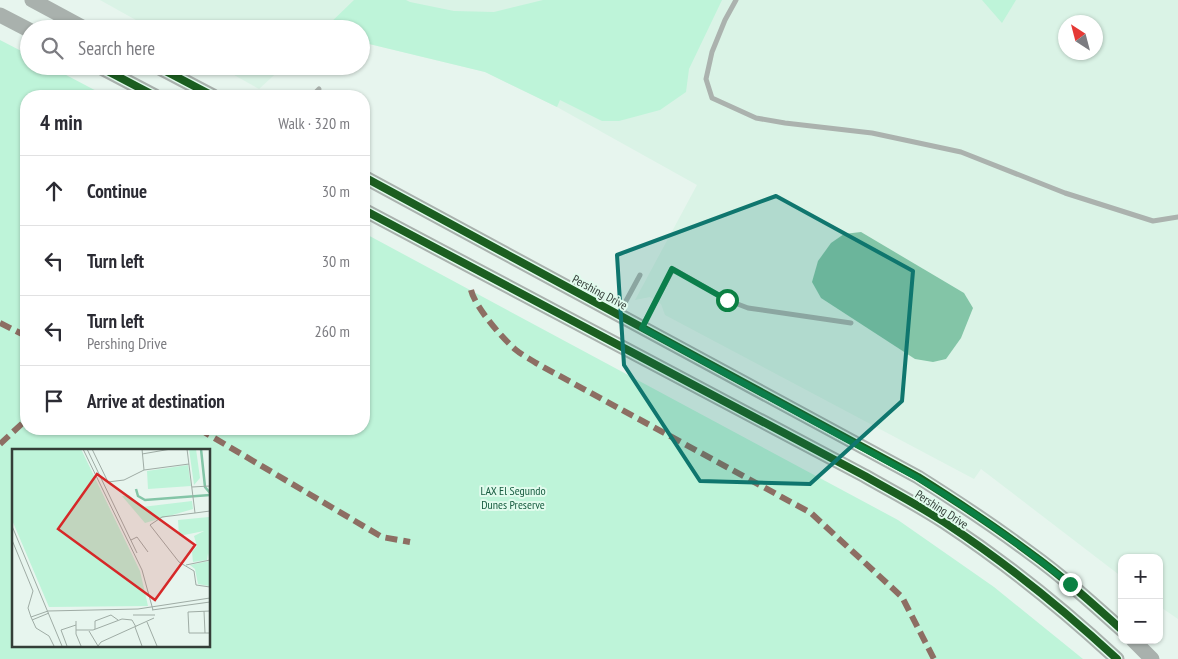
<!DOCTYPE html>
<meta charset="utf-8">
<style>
body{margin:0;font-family:"PT Sans Narrow",sans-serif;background:#f2f2f3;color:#2b2b33}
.controls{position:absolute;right:15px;bottom:15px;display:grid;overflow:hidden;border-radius:10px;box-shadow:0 1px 4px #0004}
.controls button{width:45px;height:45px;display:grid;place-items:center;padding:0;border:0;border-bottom:1px solid #e1e1e2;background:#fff;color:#2b2b33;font:25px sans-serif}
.compass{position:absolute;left:1058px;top:15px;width:45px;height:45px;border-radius:50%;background:#fff;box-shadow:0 1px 4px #0004;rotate:324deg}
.stop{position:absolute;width:15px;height:15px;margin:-11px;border:4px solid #0b8043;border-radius:50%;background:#fff}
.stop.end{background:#0b8043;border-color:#fff;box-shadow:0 1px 5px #0008}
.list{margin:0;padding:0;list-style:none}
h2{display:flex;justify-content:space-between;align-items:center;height:65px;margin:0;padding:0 20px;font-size:21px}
h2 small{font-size:16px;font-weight:400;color:#7c7c81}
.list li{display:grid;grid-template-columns:32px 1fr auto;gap:15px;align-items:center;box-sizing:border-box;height:70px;padding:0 20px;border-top:1px solid #e1e1e2}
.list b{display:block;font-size:19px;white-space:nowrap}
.list p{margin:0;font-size:16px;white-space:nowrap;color:#7c7c81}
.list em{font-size:16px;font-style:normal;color:#7c7c81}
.icon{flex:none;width:28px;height:28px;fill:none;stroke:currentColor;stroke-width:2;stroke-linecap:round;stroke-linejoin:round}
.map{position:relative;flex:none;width:1178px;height:659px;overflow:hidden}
.search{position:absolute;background:#fff;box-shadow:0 1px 4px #0004;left:20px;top:20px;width:350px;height:55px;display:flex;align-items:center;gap:12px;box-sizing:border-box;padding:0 18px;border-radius:28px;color:#7c7c81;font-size:19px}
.panel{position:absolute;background:#fff;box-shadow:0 1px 4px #0004;left:20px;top:90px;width:350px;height:345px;border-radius:20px}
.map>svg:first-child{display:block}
</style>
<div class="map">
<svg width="1178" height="659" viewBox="0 0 1178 659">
<rect width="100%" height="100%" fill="#e7f5ee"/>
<g fill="#daf3e6" fill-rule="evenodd">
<path d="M100,0H1178V619L1159,606V558H1122V577L981,469L974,479L665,315L661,304L650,297L635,300L697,185L557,107L485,72L361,42V29H152ZM1066,22H1096V52H1066Z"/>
<polygon points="218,66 284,66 259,89"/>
</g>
<g fill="#bef4d9" fill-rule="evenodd">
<polygon points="354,0 406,0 410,2 454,11 494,12 543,0 722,0 689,69 686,92 660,110 619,121 602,121 560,100 557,107 485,72 361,42 361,29 324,29"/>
<polygon points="982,0 1016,0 1002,23"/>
<path d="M0,40L29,55V66H49L106,96H26V429H364V233L898,520L994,587L1083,659H0ZM14,450H209V645H14Z"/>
</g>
<polygon fill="#83c5a7" points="861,232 964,293 973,308 961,338 946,359 933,362 915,359 821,298 812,282 818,261 831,243 844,234"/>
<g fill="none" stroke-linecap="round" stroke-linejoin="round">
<g stroke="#abb2ae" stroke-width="5">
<polyline points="736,0 725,20 712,52 706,79 712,98 756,118 785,123 872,133 961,152 1065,193 1153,221 1178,217"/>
<polyline points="312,96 319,89"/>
<polyline points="620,312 640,275"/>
<polyline points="643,325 673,269 727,300 748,308 851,323"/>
</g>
<g stroke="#a9b1ad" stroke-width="15">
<polyline points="32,0 86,29"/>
<polyline points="0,15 29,30"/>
<polyline points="98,66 155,96"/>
<polyline points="156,66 213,96"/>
<path d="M364,177L918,477C956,501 994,526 1030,553C1062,576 1092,603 1122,630"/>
<path d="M364,210L865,476C891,491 918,505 944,522C1006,563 1063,609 1117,659"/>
<polyline points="1133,640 1152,659"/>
</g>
<g stroke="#8d6e63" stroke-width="6" stroke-dasharray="12 6" stroke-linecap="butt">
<path d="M471,290C475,307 502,338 516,350C522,355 530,359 536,363L811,513L902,597L934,659"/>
<polyline points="0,323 26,336"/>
<polyline points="199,429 382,537 410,542"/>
<polyline points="0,444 26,420"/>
</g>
<g stroke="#e1fbed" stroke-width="11">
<g id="cycleway">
<polyline points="98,66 155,96"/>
<polyline points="156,66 213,96"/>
<path d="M364,177L918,477C956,501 994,526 1030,553C1062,576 1092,603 1122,630"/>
<path d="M364,210L865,476C891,491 918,505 944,522C1006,563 1063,609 1117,659"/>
</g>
</g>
<use href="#cycleway" stroke="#1b5e20" stroke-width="8"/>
</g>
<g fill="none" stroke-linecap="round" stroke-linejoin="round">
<path stroke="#0b8043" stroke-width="6" d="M727,300L672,269L642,328L918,478C971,510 1021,545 1070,584"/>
</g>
<path fill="#0f766e" fill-opacity="0.2" stroke="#0f766e" stroke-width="4" stroke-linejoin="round" d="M776,196L913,271L902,401L810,484L700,481L624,365L617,255Z"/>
<g text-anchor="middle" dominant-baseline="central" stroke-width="4" stroke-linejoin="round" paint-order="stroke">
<g font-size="12" fill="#343e38" stroke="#e1fbed">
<text transform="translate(600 292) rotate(28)">Pershing Drive</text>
<text transform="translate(942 509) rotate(33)">Pershing Drive</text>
</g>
<g font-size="12" fill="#185c40" stroke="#e1fbed">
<text x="513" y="490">LAX El Segundo<tspan x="513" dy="14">Dunes Preserve</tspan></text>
</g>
</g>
<g transform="translate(12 449)">
<rect width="198" height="198" fill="#e7f5ee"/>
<path d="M0,0H69L128,122L136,157L37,158L0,71ZM177,0H184L188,29L182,36ZM176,16L179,37L136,40L135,22ZM117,46L130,58L180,52L181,60L133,74L110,47ZM197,68V137L186,135L183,120L178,116L197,112L196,104L195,111L181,113L180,103L185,97L182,87L192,82L167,87L166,71Z" fill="#bef4d9"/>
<path fill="none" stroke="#83c5a7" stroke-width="2.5" d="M189,0L193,38L198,44M124,40L126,47L133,51L198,46"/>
<path fill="none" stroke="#9faca5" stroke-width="1" d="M71,0L130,121L141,161M75,0L125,104M80,0L96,33L112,31L132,21L177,15M130,0L132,21M175,0L183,64L198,62M130,5L159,0M180,38L198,37M183,64L150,68L138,76L167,113L182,122L184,136L198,138M0,77L50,197M0,91L21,142L16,159L19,168L24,179L37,187L42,197M119,91L125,88L136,103M174,116L198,111M140,161L198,153M36,162L126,160L198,149M192,162L193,184M198,162L176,163L177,184H198M121,166H143M19,168L36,162M20,171L37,164M64,172V185L69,197M135,173L145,197M123,178L130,197M83,180V172L99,166L106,171M64,181H81L110,170L120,171L124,178M77,182L86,197M55,197L49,181L64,176M86,197L89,193L142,169"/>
<path fill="#d62828" fill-opacity="0.15" stroke="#d62828" stroke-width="2.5" d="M85,25L183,96L143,151L46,80Z"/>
<rect width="198" height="198" fill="none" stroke="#343e38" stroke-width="2.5"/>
</g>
</svg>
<div class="controls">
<button>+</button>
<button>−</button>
</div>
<svg class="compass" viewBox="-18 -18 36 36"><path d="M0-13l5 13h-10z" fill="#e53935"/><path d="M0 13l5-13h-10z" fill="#7c7c81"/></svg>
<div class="stop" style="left:727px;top:300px"></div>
<div class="stop end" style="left:1070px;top:584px"></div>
<div class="search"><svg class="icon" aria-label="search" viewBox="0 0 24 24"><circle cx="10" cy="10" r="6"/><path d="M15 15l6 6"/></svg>Search here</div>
<section class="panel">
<h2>4 min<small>Walk · 320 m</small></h2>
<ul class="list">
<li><svg class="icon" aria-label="ahead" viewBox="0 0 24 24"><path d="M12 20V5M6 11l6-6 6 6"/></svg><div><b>Continue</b></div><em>30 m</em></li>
<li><svg class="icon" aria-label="left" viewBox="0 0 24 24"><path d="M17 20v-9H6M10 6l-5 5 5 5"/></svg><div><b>Turn left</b></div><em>30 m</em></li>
<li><svg class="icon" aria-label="left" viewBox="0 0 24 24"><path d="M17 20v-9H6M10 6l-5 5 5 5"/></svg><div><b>Turn left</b><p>Pershing Drive</p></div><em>260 m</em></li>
<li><svg class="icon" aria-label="arrive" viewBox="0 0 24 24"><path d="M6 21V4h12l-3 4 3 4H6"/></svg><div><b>Arrive at destination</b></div></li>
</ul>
</section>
</div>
